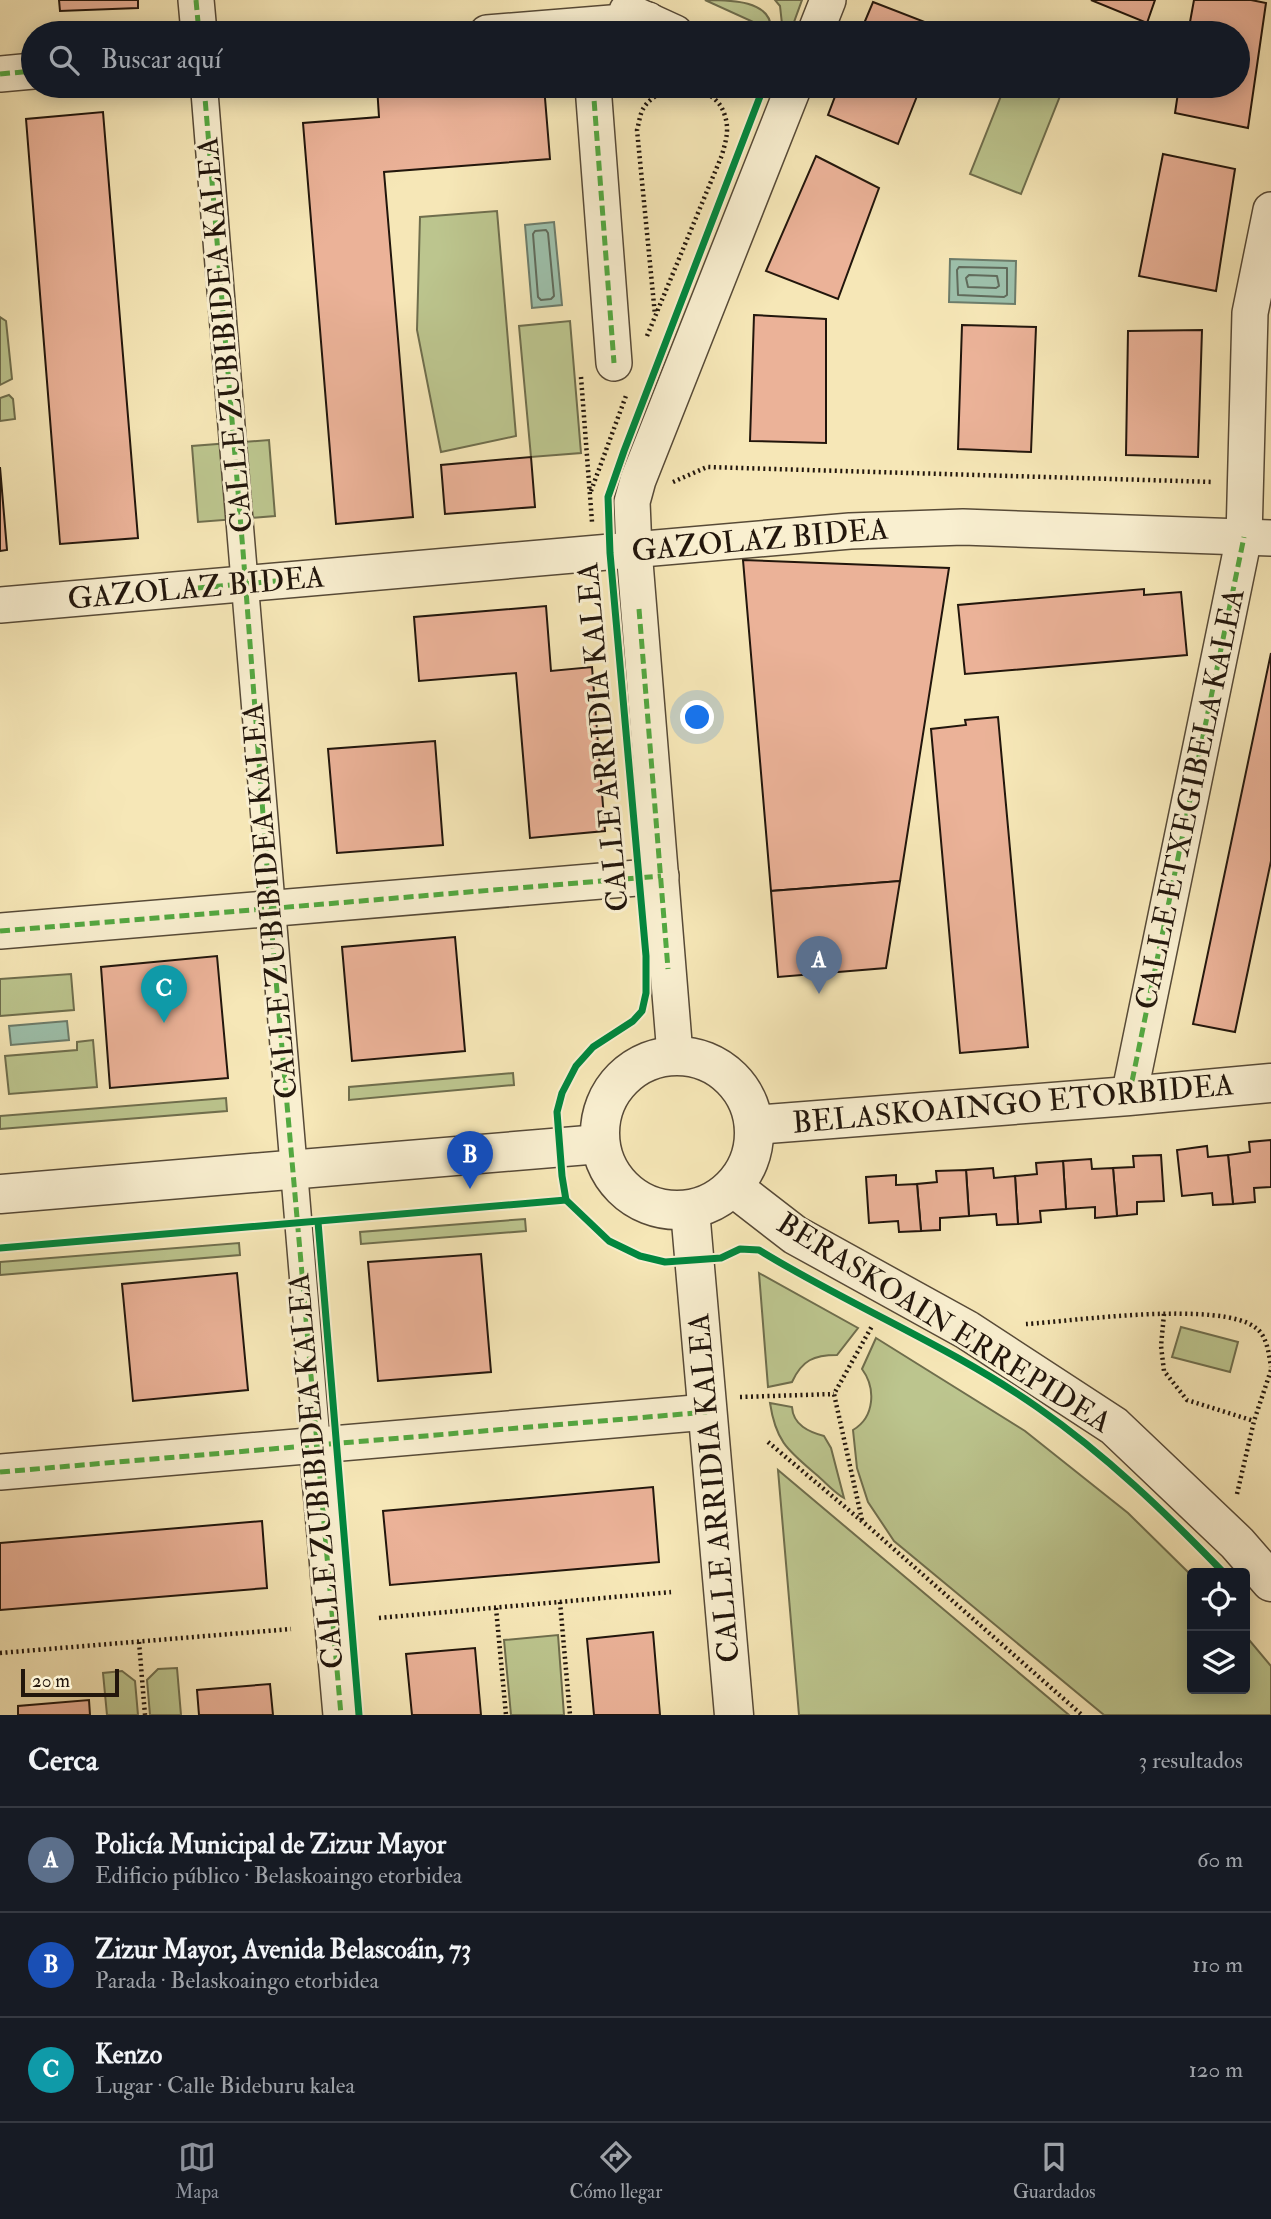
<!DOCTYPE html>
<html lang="es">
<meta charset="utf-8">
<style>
body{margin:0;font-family:"IM FELL Double Pica",serif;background:#20242c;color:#f1f3f6}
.controls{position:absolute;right:21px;bottom:21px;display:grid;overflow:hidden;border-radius:7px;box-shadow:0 4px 18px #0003}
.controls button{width:63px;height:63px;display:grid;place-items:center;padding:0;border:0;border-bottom:2px solid #363941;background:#171b24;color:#f1f3f6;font:35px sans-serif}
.scale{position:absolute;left:21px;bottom:18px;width:98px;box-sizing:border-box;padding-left:7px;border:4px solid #22160c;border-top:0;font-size:19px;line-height:24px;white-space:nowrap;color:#22160c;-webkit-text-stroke:5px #f9efd0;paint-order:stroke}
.you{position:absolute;left:698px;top:718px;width:24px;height:24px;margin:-18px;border:5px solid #fff;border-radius:50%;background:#1a73e8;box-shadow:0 0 0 10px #1a73e833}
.badge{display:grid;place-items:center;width:46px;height:46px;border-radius:50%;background:#8c9099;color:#fff;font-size:23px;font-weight:700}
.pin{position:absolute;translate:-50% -58px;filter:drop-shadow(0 2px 4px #0008)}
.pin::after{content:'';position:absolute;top:37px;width:24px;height:21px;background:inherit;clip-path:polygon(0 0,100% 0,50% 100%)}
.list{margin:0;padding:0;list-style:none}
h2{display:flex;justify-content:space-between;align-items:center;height:91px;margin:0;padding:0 28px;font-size:30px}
h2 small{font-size:23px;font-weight:400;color:#9ea1a6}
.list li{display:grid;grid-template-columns:46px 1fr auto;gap:21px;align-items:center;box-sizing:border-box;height:105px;padding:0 28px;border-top:2px solid #363941}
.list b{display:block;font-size:26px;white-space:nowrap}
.list p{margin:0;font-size:23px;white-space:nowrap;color:#9ea1a6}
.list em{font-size:23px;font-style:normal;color:#9ea1a6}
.icon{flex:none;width:38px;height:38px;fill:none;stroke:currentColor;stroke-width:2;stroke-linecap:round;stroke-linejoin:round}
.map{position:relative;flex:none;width:1271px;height:1715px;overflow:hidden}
.search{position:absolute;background:#171b24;box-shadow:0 4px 18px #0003;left:21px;right:21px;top:21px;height:77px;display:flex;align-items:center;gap:18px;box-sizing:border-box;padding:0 24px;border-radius:38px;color:#9ea1a6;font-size:26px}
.sheet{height:406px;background:#171b24}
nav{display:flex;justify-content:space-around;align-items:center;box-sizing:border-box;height:98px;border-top:2px solid #363941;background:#171b24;font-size:19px;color:#9ea1a6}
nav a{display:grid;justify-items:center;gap:4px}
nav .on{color:#8c9099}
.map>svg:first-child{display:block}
</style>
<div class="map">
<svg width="1271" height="1715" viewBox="0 0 1271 1715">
<rect width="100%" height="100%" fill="#f6e7b7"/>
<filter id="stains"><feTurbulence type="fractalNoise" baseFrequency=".00286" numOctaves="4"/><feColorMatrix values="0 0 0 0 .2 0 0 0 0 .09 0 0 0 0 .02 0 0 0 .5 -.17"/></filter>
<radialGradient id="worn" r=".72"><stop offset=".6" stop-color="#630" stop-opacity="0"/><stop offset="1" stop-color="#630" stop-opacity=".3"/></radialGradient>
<g fill="#bcc58e" stroke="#6f6e4d" stroke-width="2">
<path d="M705,0C730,0 772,0 771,30Z"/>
<polygon points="775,0 802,0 790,33 783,33 780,6"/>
<polygon points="1005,86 1064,86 1021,194 970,174"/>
<polygon points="497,211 516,436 441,452 417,330 420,217"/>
<polygon points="0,317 6,321 12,379 0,385"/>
<polygon points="570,321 581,453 531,457 519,326"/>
<polygon points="9,395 13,399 15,419 0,421 0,398"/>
<polygon points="269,440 275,516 198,522 192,446"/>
<polygon points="71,974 74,1010 0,1016 0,979"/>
<polygon points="93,1040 97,1087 9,1094 5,1056 77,1050 77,1042"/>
<polygon points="513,1073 514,1085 349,1100 349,1087"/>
<polygon points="226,1098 227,1111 0,1129 0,1116"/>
<polygon points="525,1219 526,1231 361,1244 360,1232"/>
<polygon points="239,1243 240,1255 0,1275 0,1262"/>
<path d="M759,1273L858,1328L837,1355C814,1355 802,1360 792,1382L768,1387Z"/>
<polygon points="1181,1327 1238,1342 1230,1372 1172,1357"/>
<path d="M876,1338L1025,1431L1128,1513L1192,1576V1689H1245V1635L1271,1666V1715H1104L894,1541L868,1502L857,1468L853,1430C875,1417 876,1388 862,1369Z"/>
<path d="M770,1403L792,1407C793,1425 809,1432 824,1436L831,1448L844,1498C835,1493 826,1483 818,1476C789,1451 776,1443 770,1403Z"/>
<polygon points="778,1470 1069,1715 799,1715"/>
<polygon points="558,1635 564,1715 511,1715 504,1640"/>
<polygon points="177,1668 181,1715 150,1715 147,1680 158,1669"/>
<polygon points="122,1671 135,1681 138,1715 107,1715 103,1673"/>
</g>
<g fill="#9dc0ab" stroke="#6c7c6b" stroke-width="2">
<polygon points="554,222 562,305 532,308 525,225"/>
<polygon points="950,259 1016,261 1015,304 949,302"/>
<polygon points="67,1021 69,1040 11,1045 9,1026"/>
</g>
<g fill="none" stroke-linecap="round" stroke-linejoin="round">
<g stroke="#606b5c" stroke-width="2">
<polygon points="546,230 548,233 554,296 551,299 541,300 538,297 533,234 535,231"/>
<polygon points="959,267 1007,268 1007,295 1004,297 958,295 957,270"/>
<polygon points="969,275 997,276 999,286 996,288 968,287 966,278"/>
</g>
</g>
<g fill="#ebb298" stroke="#22160c" stroke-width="2">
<polygon points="59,0 138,0 138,8 60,11"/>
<polygon points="1091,0 1155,0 1147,23"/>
<polygon points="1194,0 1251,0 1266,3 1248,128 1175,113 1179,86 1238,86 1238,33 1188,33"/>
<polygon points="873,2 943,29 942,33 860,33"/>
<polygon points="377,86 544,86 550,159 384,172 413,517 336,524 303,123 379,117"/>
<polygon points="839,86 921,86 898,144 828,115"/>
<polygon points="103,112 138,538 60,544 26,119"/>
<polygon points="1163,154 1235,169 1216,291 1139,276"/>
<polygon points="816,156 879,188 838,299 766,271"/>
<polygon points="754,315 826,319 826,443 750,441"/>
<polygon points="962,325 1036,327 1031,452 958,449"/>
<polygon points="1202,330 1198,457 1126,455 1128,331"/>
<polygon points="531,457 535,507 445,514 441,465"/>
<polygon points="0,467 7,550 0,551"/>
<polygon points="743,560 949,568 900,881 771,891"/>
<polygon points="1144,589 1144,595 1181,592 1187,655 965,674 958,605"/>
<polygon points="546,606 551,671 592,667 605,831 530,838 516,673 419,681 414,617"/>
<polygon points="1271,653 1271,861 1235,1032 1193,1024"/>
<polygon points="998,717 1028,1047 960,1053 931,729 966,725 965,720"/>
<polygon points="435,741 443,845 337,853 328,749"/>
<polygon points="900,881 886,968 778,977 771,891"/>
<polygon points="455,937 465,1051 352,1061 342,947"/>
<polygon points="217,956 228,1078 110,1088 101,967"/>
<polygon points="1271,1140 1271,1187 1254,1188 1255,1202 1233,1204 1228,1155 1250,1152 1249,1142"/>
<polygon points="1207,1146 1208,1157 1228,1155 1233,1204 1213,1205 1212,1193 1182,1196 1177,1150"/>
<polygon points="1161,1155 1164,1201 1137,1202 1137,1214 1117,1216 1113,1168 1134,1167 1133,1156"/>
<polygon points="1091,1159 1092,1169 1113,1168 1117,1216 1095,1218 1095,1207 1066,1209 1063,1161"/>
<polygon points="1063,1161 1066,1209 1040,1211 1041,1222 1018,1224 1015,1176 1037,1174 1036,1163"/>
<polygon points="993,1168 994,1178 1015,1176 1018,1224 997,1225 996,1214 969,1216 966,1170"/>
<polygon points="966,1170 969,1216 940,1218 940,1230 921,1231 917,1184 937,1182 936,1171"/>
<polygon points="896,1175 896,1185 917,1184 921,1231 899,1232 898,1221 869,1223 866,1177"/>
<polygon points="481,1254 491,1372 378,1381 368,1262"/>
<polygon points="237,1273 248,1390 133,1401 122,1284"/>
<polygon points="653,1487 659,1562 390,1585 383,1511"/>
<polygon points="262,1521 267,1588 0,1610 0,1543"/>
<polygon points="653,1632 660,1715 594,1715 587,1639"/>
<polygon points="475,1648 481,1715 412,1715 406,1654"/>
<polygon points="270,1684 273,1715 199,1715 197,1690"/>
<polygon points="89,1700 90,1715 18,1715 18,1706"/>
</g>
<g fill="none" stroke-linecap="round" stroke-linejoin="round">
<g stroke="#574a37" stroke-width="29">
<path id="pedestrian" d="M204,86C241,539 276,992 317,1445"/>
</g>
<g stroke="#574a37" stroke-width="38">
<g id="minor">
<polyline points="196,0 199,33"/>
<polyline points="627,11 675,33"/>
<polyline points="487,33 648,20"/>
<polyline points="815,33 828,0"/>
<polyline points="0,74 33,71"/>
<polyline points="593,86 614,363"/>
<polyline points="0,605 850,531 963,527 1271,538"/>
<polyline points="0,931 661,876"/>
<polyline points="675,1055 634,550 632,502 638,480 794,86"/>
<polyline points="1129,1096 1244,537 1250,313 1271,210"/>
<polyline points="317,1445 341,1715"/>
<polyline points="0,1472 707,1412"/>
</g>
</g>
<g stroke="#574a37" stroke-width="41">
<g id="tertiary">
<circle cx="677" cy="1133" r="77"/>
<polyline points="754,1125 1129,1096 1271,1083"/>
<polyline points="733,1187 795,1235 967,1330 1114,1426 1237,1543 1271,1582"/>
<polyline points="0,1194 600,1144"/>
<polyline points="690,1210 734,1715"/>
</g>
</g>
<g stroke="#22160c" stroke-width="4.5" stroke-dasharray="2 3.5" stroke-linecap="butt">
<polyline points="725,33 730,22"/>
<path d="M647,336L722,155C726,140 730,129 724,113C713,81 659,81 643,109C640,114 639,123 637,130L655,315"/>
<polyline points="581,377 592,522"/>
<polyline points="673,482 707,467 1214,482"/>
<polyline points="591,491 627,393"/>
<polyline points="1164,1314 1161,1346 1164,1371 1187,1400 1254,1421"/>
<path d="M1026,1324C1074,1321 1221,1300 1256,1328C1267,1336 1269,1354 1271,1367"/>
<polyline points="740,1397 834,1394"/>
<polyline points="768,1442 870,1528 1082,1715"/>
<polyline points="1237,1494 1254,1421 1271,1370"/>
<polyline points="862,1520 834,1394 872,1326"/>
<polyline points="560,1602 570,1715"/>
<polyline points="496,1608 506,1715"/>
<polyline points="379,1618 671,1592"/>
<polyline points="139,1642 145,1715"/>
<polyline points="0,1653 291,1629"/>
</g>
<use href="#pedestrian" stroke="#f9efd0" stroke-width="26"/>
<use href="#minor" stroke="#f9efd0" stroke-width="35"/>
<use href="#tertiary" stroke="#f9efd0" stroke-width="38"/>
<g stroke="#53a941" stroke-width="5" stroke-dasharray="10 5" stroke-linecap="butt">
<polyline points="196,0 199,33"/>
<polyline points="487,33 541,29"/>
<polyline points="0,74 33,71"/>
<polyline points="204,86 243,551 273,946 341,1715"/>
<polyline points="593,86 614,363"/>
<polyline points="198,588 288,580"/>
<polyline points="639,609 668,969"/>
<polyline points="0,931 661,876"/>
<polyline points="1129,1096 1244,537"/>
<polyline points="0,1472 707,1412"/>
</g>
<g stroke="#f9efd0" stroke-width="11">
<g id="cycleway">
<path d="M764,86L624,451L608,497L610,553L646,956V993L642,1011L633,1021L593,1047L576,1066L562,1093L557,1112L562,1176L566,1200L609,1241L640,1256L665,1262L721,1258L740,1249L759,1250C850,1306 950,1346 1037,1407C1106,1455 1166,1513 1224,1573"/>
<polyline points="318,1222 359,1715"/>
<polyline points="0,1248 566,1200"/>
</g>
</g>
<use href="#cycleway" stroke="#00873e" stroke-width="7"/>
</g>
<g text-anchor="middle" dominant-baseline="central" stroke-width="6" stroke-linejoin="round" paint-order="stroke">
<g font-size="30" fill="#22160c" stroke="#f9efd0">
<text transform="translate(225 335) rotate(-95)">CALLE ZUBIBIDEA KALEA</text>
<text transform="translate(760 540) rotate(-5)">GAZOLAZ BIDEA</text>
<text transform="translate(196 588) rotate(-5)">GAZOLAZ BIDEA</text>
<text transform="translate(603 737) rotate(-95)">CALLE ARRIDIA KALEA</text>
<text transform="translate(1190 799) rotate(-78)">CALLE ETXEGIBELA KALEA</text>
<text transform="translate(270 901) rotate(-95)">CALLE ZUBIBIDEA KALEA</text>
<text transform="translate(1013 1104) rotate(-5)">BELASKOAINGO ETORBIDEA</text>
<text transform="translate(944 1323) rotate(32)">BERASKOAIN ERREPIDEA</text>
<text transform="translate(316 1471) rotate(-95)">CALLE ZUBIBIDEA KALEA</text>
<text transform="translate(714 1488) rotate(-95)">CALLE ARRIDIA KALEA</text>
</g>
</g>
<rect width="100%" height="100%" filter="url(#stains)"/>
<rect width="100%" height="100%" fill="url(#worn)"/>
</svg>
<div class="controls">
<button><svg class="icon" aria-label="locate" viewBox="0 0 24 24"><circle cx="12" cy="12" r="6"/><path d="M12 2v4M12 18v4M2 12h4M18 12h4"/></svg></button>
<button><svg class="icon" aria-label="layers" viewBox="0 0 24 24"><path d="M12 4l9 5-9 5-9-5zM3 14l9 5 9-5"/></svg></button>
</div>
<div class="scale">20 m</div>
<div class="you"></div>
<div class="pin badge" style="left:819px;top:994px;background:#5c6f8a">A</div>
<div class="pin badge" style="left:470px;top:1189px;background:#1a4fb4">B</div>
<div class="pin badge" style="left:164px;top:1023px;background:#0f9aa8">C</div>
<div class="search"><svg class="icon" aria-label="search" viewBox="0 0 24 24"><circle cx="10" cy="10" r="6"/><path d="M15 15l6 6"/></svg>Buscar aquí</div>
</div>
<section class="sheet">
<h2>Cerca<small>3 resultados</small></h2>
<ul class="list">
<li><span class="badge" style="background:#5c6f8a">A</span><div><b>Policía Municipal de Zizur Mayor</b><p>Edificio público · Belaskoaingo etorbidea</p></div><em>60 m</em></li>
<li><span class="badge" style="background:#1a4fb4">B</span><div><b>Zizur Mayor, Avenida Belascoáin, 73</b><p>Parada · Belaskoaingo etorbidea</p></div><em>110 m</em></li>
<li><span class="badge" style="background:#0f9aa8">C</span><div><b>Kenzo</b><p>Lugar · Calle Bideburu kalea</p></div><em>120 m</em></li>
</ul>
</section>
<nav>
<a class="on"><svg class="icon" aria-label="map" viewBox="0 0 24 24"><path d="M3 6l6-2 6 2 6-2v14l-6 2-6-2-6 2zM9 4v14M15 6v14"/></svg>Mapa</a>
<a><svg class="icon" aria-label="directions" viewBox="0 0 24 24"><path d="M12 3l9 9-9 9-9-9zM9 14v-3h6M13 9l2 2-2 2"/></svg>Cómo llegar</a>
<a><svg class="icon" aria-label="saved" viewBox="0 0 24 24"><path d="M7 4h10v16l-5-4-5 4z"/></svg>Guardados</a>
</nav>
